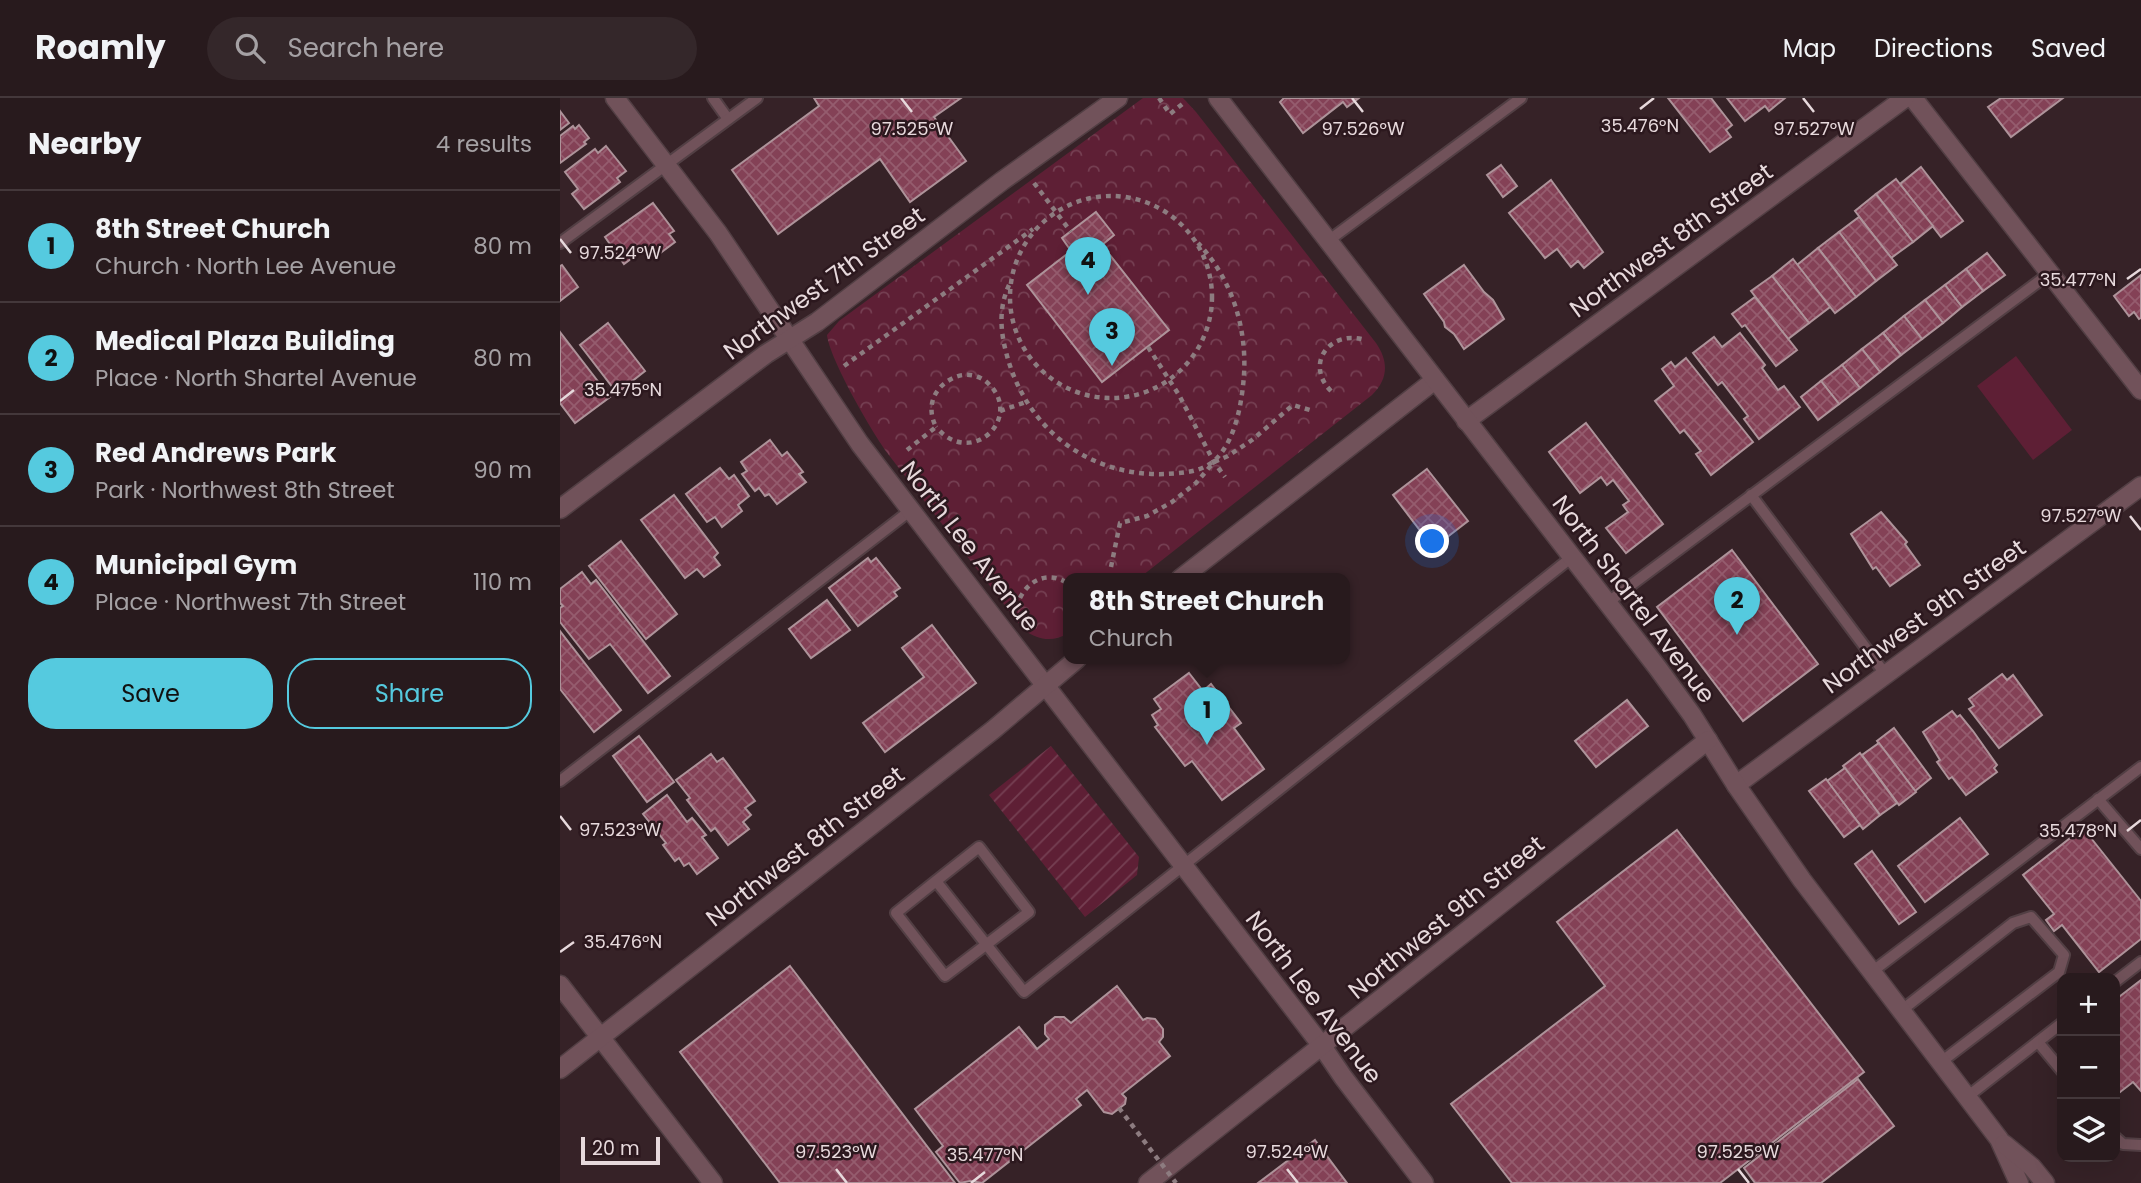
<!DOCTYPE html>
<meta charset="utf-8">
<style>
body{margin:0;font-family:Poppins,sans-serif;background:#34272a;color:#f1f3f6}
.controls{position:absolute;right:21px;bottom:21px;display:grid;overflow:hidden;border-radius:14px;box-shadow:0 7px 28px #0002}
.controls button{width:63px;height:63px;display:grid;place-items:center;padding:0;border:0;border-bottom:2px solid #44383b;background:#281a1d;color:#f1f3f6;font:35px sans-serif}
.scale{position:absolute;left:21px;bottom:18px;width:79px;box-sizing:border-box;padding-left:7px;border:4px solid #e7d9dc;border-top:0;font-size:19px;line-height:24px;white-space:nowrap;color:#e7d9dc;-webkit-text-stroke:5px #2c181e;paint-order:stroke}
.you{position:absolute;left:873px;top:444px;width:24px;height:24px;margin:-18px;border:5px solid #fff;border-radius:50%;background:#1a73e8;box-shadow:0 0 0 10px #1a73e833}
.badge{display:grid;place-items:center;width:46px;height:46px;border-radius:50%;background:#55cadf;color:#111;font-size:23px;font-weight:700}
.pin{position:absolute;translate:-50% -58px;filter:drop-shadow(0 2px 4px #0008)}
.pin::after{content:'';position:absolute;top:37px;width:24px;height:21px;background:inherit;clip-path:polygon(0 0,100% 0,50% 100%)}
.popup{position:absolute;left:503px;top:475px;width:287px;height:91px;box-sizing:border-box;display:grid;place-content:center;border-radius:14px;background:#281a1d;filter:drop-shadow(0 2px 5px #0005);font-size:23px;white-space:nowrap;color:#a5a1a4}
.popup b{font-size:26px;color:#f1f3f6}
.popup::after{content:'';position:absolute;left:50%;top:100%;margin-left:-14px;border:14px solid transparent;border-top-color:#281a1d}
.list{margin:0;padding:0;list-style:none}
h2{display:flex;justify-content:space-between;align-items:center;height:91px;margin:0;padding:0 28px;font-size:30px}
h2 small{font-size:23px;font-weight:400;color:#a5a1a4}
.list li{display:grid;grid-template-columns:46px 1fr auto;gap:21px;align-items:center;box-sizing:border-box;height:112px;padding:0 28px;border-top:2px solid #44383b}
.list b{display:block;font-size:26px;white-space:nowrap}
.list p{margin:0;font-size:23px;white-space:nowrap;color:#a5a1a4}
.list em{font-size:23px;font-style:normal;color:#a5a1a4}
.actions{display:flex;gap:14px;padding:21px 28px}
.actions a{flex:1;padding:16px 0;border:2px solid #55cadf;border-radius:28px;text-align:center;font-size:24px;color:#55cadf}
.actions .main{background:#55cadf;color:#111}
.icon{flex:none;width:38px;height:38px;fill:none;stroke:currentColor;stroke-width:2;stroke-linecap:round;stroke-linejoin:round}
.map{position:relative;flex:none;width:1581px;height:1085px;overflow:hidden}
header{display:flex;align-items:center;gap:42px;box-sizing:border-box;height:98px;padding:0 35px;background:#281a1d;border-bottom:2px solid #44383b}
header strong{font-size:33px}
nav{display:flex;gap:38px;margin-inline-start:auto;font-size:24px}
.search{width:490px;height:63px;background:#34272a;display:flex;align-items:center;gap:18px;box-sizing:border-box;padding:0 24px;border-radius:38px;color:#a5a1a4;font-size:26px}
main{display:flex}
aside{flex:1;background:#281a1d}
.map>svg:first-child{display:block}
</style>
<header>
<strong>Roamly</strong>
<div class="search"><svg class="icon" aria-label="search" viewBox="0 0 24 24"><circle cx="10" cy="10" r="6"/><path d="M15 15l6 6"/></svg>Search here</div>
<nav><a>Map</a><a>Directions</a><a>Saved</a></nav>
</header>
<main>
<aside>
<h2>Nearby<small>4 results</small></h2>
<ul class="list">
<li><span class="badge">1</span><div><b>8th Street Church</b><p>Church · North Lee Avenue</p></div><em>80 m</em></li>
<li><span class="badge">2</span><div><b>Medical Plaza Building</b><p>Place · North Shartel Avenue</p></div><em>80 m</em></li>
<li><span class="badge">3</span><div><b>Red Andrews Park</b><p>Park · Northwest 8th Street</p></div><em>90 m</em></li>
<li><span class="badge">4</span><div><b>Municipal Gym</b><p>Place · Northwest 7th Street</p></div><em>110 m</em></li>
</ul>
<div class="actions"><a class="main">Save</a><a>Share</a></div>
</aside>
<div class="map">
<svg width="1581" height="1085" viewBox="0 0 1581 1085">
<defs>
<pattern id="park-crowns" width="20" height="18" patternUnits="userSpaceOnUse" patternTransform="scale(1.75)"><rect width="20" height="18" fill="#5e1f35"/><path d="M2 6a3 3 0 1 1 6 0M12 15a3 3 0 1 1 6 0" fill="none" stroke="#753f52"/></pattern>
<pattern id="garden-furrows" width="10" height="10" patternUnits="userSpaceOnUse" patternTransform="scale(1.75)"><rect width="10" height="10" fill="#5e1f35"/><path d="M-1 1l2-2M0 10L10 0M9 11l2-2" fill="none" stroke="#753f52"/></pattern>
<pattern id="building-cross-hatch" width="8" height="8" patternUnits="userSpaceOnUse" patternTransform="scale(1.75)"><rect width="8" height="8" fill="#844156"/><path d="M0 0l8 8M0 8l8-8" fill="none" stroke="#955c6e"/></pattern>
</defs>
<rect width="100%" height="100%" fill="#362227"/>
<path fill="url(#park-crowns)" d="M583,0H623L636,14L816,245C829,264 828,281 812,297L578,481H509V535C493,544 480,543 464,532L328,356C312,334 270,262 267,237L279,223Z"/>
<polygon fill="url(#garden-furrows)" points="491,648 579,759 577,777 525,819 429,697"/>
<polygon fill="#5e1f35" points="1456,258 1512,332 1473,362 1417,288"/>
<g fill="url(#building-cross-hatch)" stroke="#ae939a" stroke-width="2">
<polygon points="254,0 401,0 374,19 406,63 350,104 320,61 218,136 172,72 259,8"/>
<polygon points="724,0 799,0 787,9 783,4 743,35 720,4"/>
<polygon points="1108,0 1151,0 1172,27 1166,32 1171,39 1150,54"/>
<polygon points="1167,0 1225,0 1209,13 1205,8 1185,23"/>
<polygon points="1441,0 1503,0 1451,39 1428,9"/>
<polygon points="0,13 9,25 0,32"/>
<polygon points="19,27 29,40 24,44 26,46 0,65 0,38 13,28 15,31"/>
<polygon points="46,48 66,73 57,80 60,84 24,111 12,96 18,91 5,74 35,51 38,55"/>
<polygon points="941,67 957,88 943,99 927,77"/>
<polygon points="1361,69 1403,123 1381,139 1340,86"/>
<polygon points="1336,81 1373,128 1353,144 1316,96"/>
<polygon points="991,82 1043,154 1024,170 1018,163 1011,169 997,151 985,160 949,115"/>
<polygon points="1316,96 1353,144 1331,160 1295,113"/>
<polygon points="93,105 114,133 109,136 115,144 95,159 87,149 64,166 45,139"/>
<polygon points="536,114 554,137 542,147 609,232 542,284 467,187 511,153 502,140"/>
<polygon points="1299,119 1337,167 1316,183 1279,134"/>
<polygon points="1279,134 1316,183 1296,199 1258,150"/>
<polygon points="1258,150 1296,199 1275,215 1237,167"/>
<polygon points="1427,155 1445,177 1423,193 1406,171"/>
<polygon points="1233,161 1270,209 1249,225 1212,178"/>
<polygon points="2,167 18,189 0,203 0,168"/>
<polygon points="904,167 924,194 933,202 944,221 904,251 894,236 885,229 884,224 864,196"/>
<polygon points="1406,171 1423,193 1402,209 1385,187"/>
<polygon points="1581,177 1581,220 1579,221 1574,214 1569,218 1554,198"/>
<polygon points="1212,178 1249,225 1228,241 1191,193"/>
<polygon points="1385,187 1402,209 1383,225 1365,202"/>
<polygon points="1195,199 1237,252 1216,268 1185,227 1182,229 1172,216"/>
<polygon points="1365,202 1383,225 1362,241 1344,218"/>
<polygon points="1344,218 1362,241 1341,257 1323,235"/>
<polygon points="48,225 85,273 57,295 20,247"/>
<polygon points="0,234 50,299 15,325 0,305"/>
<polygon points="1180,235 1205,267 1202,270 1218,292 1224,288 1240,309 1199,341 1184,321 1188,318 1162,284 1158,287 1133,255 1154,239 1162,249"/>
<polygon points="1323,235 1341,257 1320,274 1302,251"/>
<polygon points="1302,251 1320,274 1300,290 1282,267"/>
<polygon points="1126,260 1193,344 1151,377 1136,356 1141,353 1124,332 1120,335 1095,303 1114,288 1102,271 1111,264 1115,269"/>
<polygon points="1282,267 1300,290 1279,306 1261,283"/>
<polygon points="1261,283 1279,306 1258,322 1241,299"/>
<polygon points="1026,325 1103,426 1066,455 1046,430 1068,414 1063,407 1069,403 1053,382 1047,387 1041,379 1020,395 989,354"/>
<polygon points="210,342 222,358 227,354 243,374 239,376 246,384 217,406 209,396 205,398 199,390 195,393 182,376 187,373 181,364"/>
<polygon points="160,370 169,381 174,377 189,398 178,407 182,413 162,429 155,419 147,424 126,396"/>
<polygon points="867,371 908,423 886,440 883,438 871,447 833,397"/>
<polygon points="114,397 158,455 154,459 160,467 144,479 137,471 125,480 81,422"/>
<polygon points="1321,414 1347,444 1345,446 1360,467 1330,488 1316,469 1313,471 1291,436"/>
<polygon points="61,443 117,516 86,541 29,468"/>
<polygon points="1172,452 1258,566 1183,623 1097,509"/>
<polygon points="308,460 311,464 316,460 340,490 334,494 337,498 298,528 269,490"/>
<polygon points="22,474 31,486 36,482 110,578 88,595 50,546 29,561 0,524 0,510 3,508 0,505 0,491"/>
<polygon points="267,502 290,532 251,560 229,531"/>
<polygon points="372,527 416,585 325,654 303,625 364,579 342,550"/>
<polygon points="0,533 61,612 34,634 0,591"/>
<polygon points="629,575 643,593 651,586 681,625 674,630 704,671 662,702 632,663 625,668 595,629 598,627 592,617 601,611 594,601"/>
<polygon points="1442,576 1447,582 1453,577 1482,617 1439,650 1409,611 1414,608 1409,601"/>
<polygon points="1067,602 1088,628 1036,669 1015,643"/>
<polygon points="1392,613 1397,619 1400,617 1413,633 1437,667 1434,670 1437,674 1406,697 1392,679 1389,681 1377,664 1380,662 1363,634"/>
<polygon points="1334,630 1371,680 1355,693 1317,643"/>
<polygon points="79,638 114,684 87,704 53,658"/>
<polygon points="1319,645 1356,694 1339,707 1302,657"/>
<polygon points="1300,655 1337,705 1320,717 1283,668"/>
<polygon points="151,656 157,664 163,660 195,703 185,710 191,717 183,724 189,731 168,747 155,730 151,733 127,702 130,700 116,682"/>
<polygon points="1285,670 1320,717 1303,731 1267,683"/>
<polygon points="1266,681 1300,727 1284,739 1249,693"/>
<polygon points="107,697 127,724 132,720 146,737 142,739 158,760 137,776 129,765 124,768 119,760 115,763 103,747 106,745 83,716"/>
<polygon points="1400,720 1428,756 1365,804 1338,768"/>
<polygon points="1523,730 1581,803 1581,841 1539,874 1502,827 1494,833 1486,822 1494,816 1463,777"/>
<polygon points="1117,732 1304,974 1160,1085 952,1085 891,1006 1045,888 997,824"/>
<polygon points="1312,753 1356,814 1339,826 1295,766"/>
<polygon points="230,868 395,1085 220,1085 120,954"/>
<polygon points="1581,882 1581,993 1573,984 1555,998 1555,902"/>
<polygon points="557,888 583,922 587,920 595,921 603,931 603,939 599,944 610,958 562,996 566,1000 565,1006 552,1016 544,1014 527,992 516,1001 521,1007 422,1085 410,1083 400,1085 376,1054 383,1048 355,1011 459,929 477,951 489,941 485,936 485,927 495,919 504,919 511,925"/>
<polygon points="1298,981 1334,1028 1261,1085 1195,1085 1184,1070"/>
<polygon points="755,1042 787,1085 698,1085"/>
</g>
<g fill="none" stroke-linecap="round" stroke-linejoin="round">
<g stroke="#523f44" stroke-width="14">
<g id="service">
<polyline points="153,0 168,21"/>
<polyline points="768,143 961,0"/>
<polyline points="0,145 197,0"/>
<polyline points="1191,397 1326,577"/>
<polyline points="1047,505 1490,175"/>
<polyline points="0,683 351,412"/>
<polyline points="1538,701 1581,751"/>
<polyline points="376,783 419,749 469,814 385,878 336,815 376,783 464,894 1012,459"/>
<polyline points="1313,873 1581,669"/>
<polyline points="1555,884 1581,864"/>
<polyline points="1342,912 1453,825 1471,819 1504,857 1499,874 1381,964"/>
<polyline points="1478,944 1502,973"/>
<polyline points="1407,999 1502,925"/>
<polyline points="1555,1039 1563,1046 1581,1047"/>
</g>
</g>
<g stroke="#523f44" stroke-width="21">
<g id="minor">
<polyline points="55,0 158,135 300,346 762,948"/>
<polyline points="1353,0 1581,292"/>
<polyline points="906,323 1345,0"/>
<polyline points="0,411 206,256 257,224 442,83 558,0"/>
<polyline points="620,481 875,282"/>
<polyline points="1176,687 1581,388"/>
<polyline points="0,887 153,1085"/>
<polyline points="0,971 433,632 517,561"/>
</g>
</g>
<g stroke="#523f44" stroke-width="21">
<g id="tertiary">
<polyline points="658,0 1097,569 1132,617 1176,687 1242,782 1439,1041 1459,1085"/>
<polyline points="762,948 783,979 864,1085"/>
<polyline points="1444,1046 1472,1069 1485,1085"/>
<polyline points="588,1085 1148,642"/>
</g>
</g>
<g stroke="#8d7c80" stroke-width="4.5" stroke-dasharray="5 5" stroke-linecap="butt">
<polyline points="599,0 610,16 626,3"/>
<polyline points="474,85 511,134"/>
<circle cx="551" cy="199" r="101"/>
<path d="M449,187C439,209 440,231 446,254C465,330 528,379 606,376C623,375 643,374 656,361C676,341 682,304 684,277C687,228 671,180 638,145"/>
<polyline points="588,249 619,297 654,364 665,379"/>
<polyline points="284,268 473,131"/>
<path d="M771,293C744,266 770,231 805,242"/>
<polyline points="440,313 466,304"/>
<path d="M347,352L376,329C366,309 373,290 393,280C403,275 415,276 424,282C468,315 413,373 376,329"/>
<polyline points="551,469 560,425 587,418 612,404 636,385 654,364 668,358 692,342 733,307 750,312"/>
<path d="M460,500C470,480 490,473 509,486"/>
<polyline points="508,533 509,534"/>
</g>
<use href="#service" stroke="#71525a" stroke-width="10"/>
<use href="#minor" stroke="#71525a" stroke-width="18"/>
<use href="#tertiary" stroke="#71525a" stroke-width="18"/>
<polyline stroke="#8d7c80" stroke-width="4.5" stroke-dasharray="5 5" stroke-linecap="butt" points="559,1010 616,1085"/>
</g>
<path fill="none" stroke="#e7d9dc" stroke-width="2.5" d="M341,0L352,14M792,0L803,14M1243,0L1254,14M1080,11L1094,0M0,141L11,155M1567,181L1581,171M0,303L14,292M1570,418L1581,432M0,718L11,732M1567,733L1581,722M0,854L14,844M276,1071L287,1085M727,1071L738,1085M1178,1071L1189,1085M411,1085L425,1074"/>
<g text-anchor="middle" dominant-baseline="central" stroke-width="5" stroke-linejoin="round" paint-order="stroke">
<g font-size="24" fill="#e7d9dc" stroke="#2c181e">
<text transform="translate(1111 142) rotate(-36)">Northwest 8th Street</text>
<text transform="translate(264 185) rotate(-36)">Northwest 7th Street</text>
<text transform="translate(410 448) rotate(52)">North Lee Avenue</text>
<text transform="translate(1074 501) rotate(53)">North Shartel Avenue</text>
<text transform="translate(1364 518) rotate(-36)">Northwest 9th Street</text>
<text transform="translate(245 748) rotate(-38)">Northwest 8th Street</text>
<text transform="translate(886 819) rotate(-39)">Northwest 9th Street</text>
<text transform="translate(754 899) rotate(53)">North Lee Avenue</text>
</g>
</g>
<g font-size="18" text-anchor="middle" fill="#e7d9dc" stroke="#2c181e" stroke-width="5" stroke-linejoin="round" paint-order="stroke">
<text x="1080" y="34">35.476°N</text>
<text x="352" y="37">97.525°W</text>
<text x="803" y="37">97.526°W</text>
<text x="1254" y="37">97.527°W</text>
<text x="60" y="161">97.524°W</text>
<text x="1518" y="188">35.477°N</text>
<text x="63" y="298">35.475°N</text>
<text x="1521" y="424">97.527°W</text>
<text x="60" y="738">97.523°W</text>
<text x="1518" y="739">35.478°N</text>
<text x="63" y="850">35.476°N</text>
<text x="276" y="1060">97.523°W</text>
<text x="727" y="1060">97.524°W</text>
<text x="1178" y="1060">97.525°W</text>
<text x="425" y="1063">35.477°N</text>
</g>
</svg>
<div class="controls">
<button>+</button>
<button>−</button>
<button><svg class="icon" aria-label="layers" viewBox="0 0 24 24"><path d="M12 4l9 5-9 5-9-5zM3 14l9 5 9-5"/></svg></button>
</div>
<div class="scale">20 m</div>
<div class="you"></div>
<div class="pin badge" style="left:647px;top:647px">1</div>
<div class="popup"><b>8th Street Church</b>Church</div>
<div class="pin badge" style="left:1177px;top:537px">2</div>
<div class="pin badge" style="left:552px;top:268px">3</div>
<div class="pin badge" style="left:528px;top:197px">4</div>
</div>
</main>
